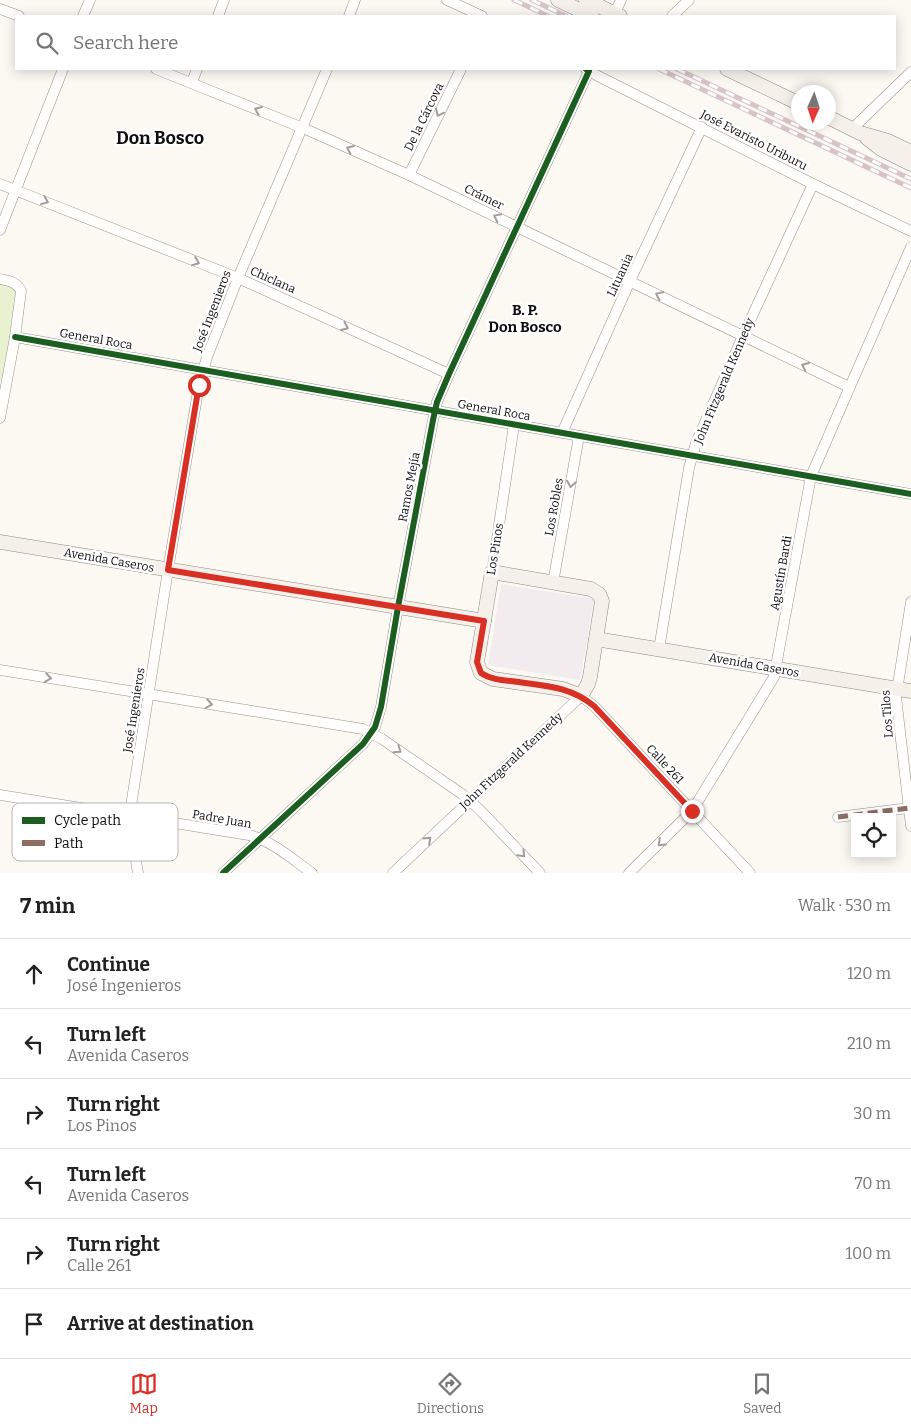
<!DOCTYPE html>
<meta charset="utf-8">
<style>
body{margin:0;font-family:Bitter,serif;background:#f6f6f6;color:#222}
.controls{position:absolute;right:15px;bottom:15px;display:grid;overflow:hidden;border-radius:0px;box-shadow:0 2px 12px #0003}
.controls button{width:45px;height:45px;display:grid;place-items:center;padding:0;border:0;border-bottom:1px solid #e0e0e0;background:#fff;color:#222;font:25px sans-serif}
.compass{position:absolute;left:791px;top:85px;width:45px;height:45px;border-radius:50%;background:#fff;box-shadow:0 2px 12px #0003;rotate:183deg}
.stop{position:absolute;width:15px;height:15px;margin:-11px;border:4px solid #d93025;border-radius:50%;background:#fff}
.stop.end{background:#d93025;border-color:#fff;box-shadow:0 1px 5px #0008}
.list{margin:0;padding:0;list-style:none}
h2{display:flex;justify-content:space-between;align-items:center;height:65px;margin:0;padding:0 20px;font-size:21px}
h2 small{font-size:16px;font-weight:400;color:#767676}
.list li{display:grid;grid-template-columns:32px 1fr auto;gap:15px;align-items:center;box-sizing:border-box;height:70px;padding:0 20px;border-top:1px solid #e0e0e0}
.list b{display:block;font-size:19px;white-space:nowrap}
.list p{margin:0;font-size:16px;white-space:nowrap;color:#767676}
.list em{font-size:16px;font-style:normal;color:#767676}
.icon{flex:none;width:28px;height:28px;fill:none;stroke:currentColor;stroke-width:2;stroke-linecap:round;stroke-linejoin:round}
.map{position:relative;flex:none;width:911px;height:873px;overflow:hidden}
.search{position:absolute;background:#fff;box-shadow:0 2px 12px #0003;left:15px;right:15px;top:15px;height:55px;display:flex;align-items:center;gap:12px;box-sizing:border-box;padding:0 18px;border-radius:0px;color:#767676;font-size:19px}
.sheet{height:485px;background:#fff}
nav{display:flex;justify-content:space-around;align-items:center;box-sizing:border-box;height:70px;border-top:1px solid #e0e0e0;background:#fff;font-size:14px;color:#767676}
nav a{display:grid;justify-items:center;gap:2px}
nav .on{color:#d93025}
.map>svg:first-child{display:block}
</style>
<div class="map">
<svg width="911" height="873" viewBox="0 0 911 873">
<rect width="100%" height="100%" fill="#fcf8f2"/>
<polygon fill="#f2ecef" points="501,584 594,599 580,680 488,665"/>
<polygon fill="#eaf1d1" points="0,279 19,286 7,381 0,380"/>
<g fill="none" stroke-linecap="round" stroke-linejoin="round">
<g stroke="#959391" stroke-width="11">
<g id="street">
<polyline points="447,0 482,16"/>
<polyline points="0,9 19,16"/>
<polyline points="615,13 621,0"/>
<polyline points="83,16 90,0"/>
<polyline points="218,16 224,0"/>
<polyline points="349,16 355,0"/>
<polyline points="672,16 689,0"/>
<polyline points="156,69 303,128 409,175 849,387"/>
<polyline points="586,69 598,76 813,184 911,231"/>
<polyline points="192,82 197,69"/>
<polyline points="852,129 911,72"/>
<polyline points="409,175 461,69"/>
<polyline points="0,184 238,278 449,374"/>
<polyline points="0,230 63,69"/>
<path d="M0,279C9,281 17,282 21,291L15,337L0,418"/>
<polyline points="15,337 911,494"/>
<polyline points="562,433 630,281 702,127"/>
<polyline points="492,572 514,425"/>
<polyline points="553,583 579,436"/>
<polyline points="911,602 896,697 911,826"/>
<polyline points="659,649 689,468 696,443 743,336 813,184"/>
<polyline points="0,670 363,729 382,739 462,794 479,809 540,873"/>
<path d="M0,795L249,835C272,841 292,859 312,873"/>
<polyline points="838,817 909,808"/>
<polyline points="138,873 130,824 131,806 168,570 199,385 207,357 238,278 327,69"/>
<polyline points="223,873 363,744 375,727 381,707 398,607 433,420 437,402 449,374 589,71"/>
<polyline points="393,873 581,696 594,706 750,873"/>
<polyline points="629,873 692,811 774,677 811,476 911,247"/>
</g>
</g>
<g stroke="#8c8a87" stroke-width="15">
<g id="secondary">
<polyline points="558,0 592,16"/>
<polyline points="586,0 620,16"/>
<polyline points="727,69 798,103"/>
<polyline points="828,117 860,133 888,141 911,152"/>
<polyline points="867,138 881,149 911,164"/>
<polyline points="0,542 484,621"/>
<polygon points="492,572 591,589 599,594 602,601 590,677 588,684 581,696 563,689 493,679 481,673 477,662"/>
<polyline points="596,639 911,691"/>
</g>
</g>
<use href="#street" stroke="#fffefd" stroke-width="10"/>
<use href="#secondary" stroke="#f5f1ea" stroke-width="14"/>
<g stroke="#d8c4c8" stroke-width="5">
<g id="rail">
<polyline points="514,0 548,16"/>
<polyline points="532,0 566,16"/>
<polyline points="659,69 911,188"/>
<polyline points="677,69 911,179"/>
</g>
</g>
<use href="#rail" stroke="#fff" stroke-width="3" stroke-dasharray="9" stroke-linecap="butt"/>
<polyline stroke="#8d6e63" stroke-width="5" stroke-dasharray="10 5" stroke-linecap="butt" points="838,817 909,808"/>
<g stroke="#fff" stroke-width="9">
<g id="cycleway">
<polyline points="15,337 911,494"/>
<polyline points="223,873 363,744 375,727 381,707 398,607 433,420 437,402 449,374 589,71 586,69"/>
</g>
</g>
<use href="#cycleway" stroke="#1b5e20" stroke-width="6"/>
</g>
<defs><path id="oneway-chevron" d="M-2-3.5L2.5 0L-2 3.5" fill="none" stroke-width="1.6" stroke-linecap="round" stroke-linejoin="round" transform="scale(1.25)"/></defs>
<g stroke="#9f9e9d">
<use href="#oneway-chevron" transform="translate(258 110) rotate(-157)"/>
<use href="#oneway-chevron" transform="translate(439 113) rotate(116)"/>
<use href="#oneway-chevron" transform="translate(350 149) rotate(-156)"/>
<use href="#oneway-chevron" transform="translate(45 201) rotate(22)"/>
<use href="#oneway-chevron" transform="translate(497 217) rotate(-154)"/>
<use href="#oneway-chevron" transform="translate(196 262) rotate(22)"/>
<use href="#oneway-chevron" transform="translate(659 295) rotate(-154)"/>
<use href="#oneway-chevron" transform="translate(345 327) rotate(24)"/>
<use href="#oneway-chevron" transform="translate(805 366) rotate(-155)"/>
<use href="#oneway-chevron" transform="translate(571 484) rotate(100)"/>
<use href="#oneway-chevron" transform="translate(48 678) rotate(9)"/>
<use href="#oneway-chevron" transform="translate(209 704) rotate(9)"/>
<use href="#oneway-chevron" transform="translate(398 750) rotate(34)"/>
<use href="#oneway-chevron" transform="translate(428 840) rotate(-43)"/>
<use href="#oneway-chevron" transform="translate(661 843) rotate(136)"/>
<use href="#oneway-chevron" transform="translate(522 854) rotate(46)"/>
</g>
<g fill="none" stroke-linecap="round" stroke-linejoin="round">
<path stroke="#d93025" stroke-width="6" d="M199,385L168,570L484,621L477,662L481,673C490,679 501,680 511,681C542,686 569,685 594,706L692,811"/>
</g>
<g text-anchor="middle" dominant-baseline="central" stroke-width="5" stroke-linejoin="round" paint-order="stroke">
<g font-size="12" fill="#0e0e0e" stroke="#fff">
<text transform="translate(424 117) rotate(-64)">De la Cárcova</text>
<text transform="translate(754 140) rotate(27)">José Evaristo Uriburu</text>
<text transform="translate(484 197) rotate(26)">Crámer</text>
<text transform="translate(620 275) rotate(-65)">Lituania</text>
<text transform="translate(273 280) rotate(24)">Chiclana</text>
<text transform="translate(212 311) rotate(-69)">José Ingenieros</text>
<text transform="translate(96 339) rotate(10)">General Roca</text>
<text transform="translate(724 381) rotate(-67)">John Fitzgerald Kennedy</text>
<text transform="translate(494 410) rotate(10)">General Roca</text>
<text transform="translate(409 487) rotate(-79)">Ramos Mejía</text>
<text transform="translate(554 507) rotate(-80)">Los Robles</text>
<text transform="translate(495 549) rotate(-81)">Los Pinos</text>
<text transform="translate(109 560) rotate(10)">Avenida Caseros</text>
<text transform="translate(781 573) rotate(-80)">Agustín Bardi</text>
<text transform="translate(754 665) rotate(10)">Avenida Caseros</text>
<text transform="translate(134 710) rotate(-81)">José Ingenieros</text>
<text transform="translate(887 714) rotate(-94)">Los Tilos</text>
<text transform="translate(511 761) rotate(-43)">John Fitzgerald Kennedy</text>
<text transform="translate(665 764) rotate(47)">Calle 261</text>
<text transform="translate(222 819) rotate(10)">Padre Juan</text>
</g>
<g font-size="15" font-weight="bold" fill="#0e0e0e" stroke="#fff">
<text x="525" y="310">B. P.<tspan x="525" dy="17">Don Bosco</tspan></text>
</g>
<g font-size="18" font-weight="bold" fill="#0e0e0e" stroke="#fff">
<text x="160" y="138">Don Bosco</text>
</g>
</g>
<rect x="12" y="803" width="166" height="58" rx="8" fill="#fff" stroke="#b7b7b7" stroke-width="1"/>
<rect x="22" y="817" width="23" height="7" fill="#1b5e20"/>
<rect x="22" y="840" width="23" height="6" fill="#8d6e63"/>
<g font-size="14" fill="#0e0e0e">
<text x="54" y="825">Cycle path</text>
<text x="54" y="848">Path</text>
</g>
</svg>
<div class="controls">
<button><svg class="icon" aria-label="locate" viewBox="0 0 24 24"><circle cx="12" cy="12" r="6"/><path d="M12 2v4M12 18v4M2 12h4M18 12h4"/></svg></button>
</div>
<svg class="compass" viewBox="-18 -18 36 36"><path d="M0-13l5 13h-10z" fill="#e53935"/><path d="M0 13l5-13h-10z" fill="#767676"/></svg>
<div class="stop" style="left:199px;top:385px"></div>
<div class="stop end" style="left:692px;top:811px"></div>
<div class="search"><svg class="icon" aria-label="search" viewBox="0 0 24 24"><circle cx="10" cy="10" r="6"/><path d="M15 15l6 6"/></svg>Search here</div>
</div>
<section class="sheet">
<h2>7 min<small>Walk · 530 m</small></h2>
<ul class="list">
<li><svg class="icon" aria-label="ahead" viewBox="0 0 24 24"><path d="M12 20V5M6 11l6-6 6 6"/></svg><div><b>Continue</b><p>José Ingenieros</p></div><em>120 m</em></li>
<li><svg class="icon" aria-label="left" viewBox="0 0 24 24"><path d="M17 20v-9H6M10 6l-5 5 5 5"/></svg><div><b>Turn left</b><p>Avenida Caseros</p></div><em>210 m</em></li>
<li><svg class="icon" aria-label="right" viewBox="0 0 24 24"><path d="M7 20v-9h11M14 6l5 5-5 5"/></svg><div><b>Turn right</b><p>Los Pinos</p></div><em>30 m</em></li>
<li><svg class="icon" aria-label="left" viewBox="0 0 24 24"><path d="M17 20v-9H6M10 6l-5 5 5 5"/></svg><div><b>Turn left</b><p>Avenida Caseros</p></div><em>70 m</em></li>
<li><svg class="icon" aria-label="right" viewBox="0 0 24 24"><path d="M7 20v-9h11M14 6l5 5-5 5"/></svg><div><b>Turn right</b><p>Calle 261</p></div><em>100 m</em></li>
<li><svg class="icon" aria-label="arrive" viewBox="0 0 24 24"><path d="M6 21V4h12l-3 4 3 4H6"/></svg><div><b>Arrive at destination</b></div></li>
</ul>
</section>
<nav>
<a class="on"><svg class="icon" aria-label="map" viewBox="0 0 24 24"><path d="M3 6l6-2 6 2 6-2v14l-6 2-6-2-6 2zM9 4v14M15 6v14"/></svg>Map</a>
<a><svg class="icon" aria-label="directions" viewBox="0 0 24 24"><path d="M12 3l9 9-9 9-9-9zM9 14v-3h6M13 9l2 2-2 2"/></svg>Directions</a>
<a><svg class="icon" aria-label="saved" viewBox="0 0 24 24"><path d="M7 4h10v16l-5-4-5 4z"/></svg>Saved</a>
</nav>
